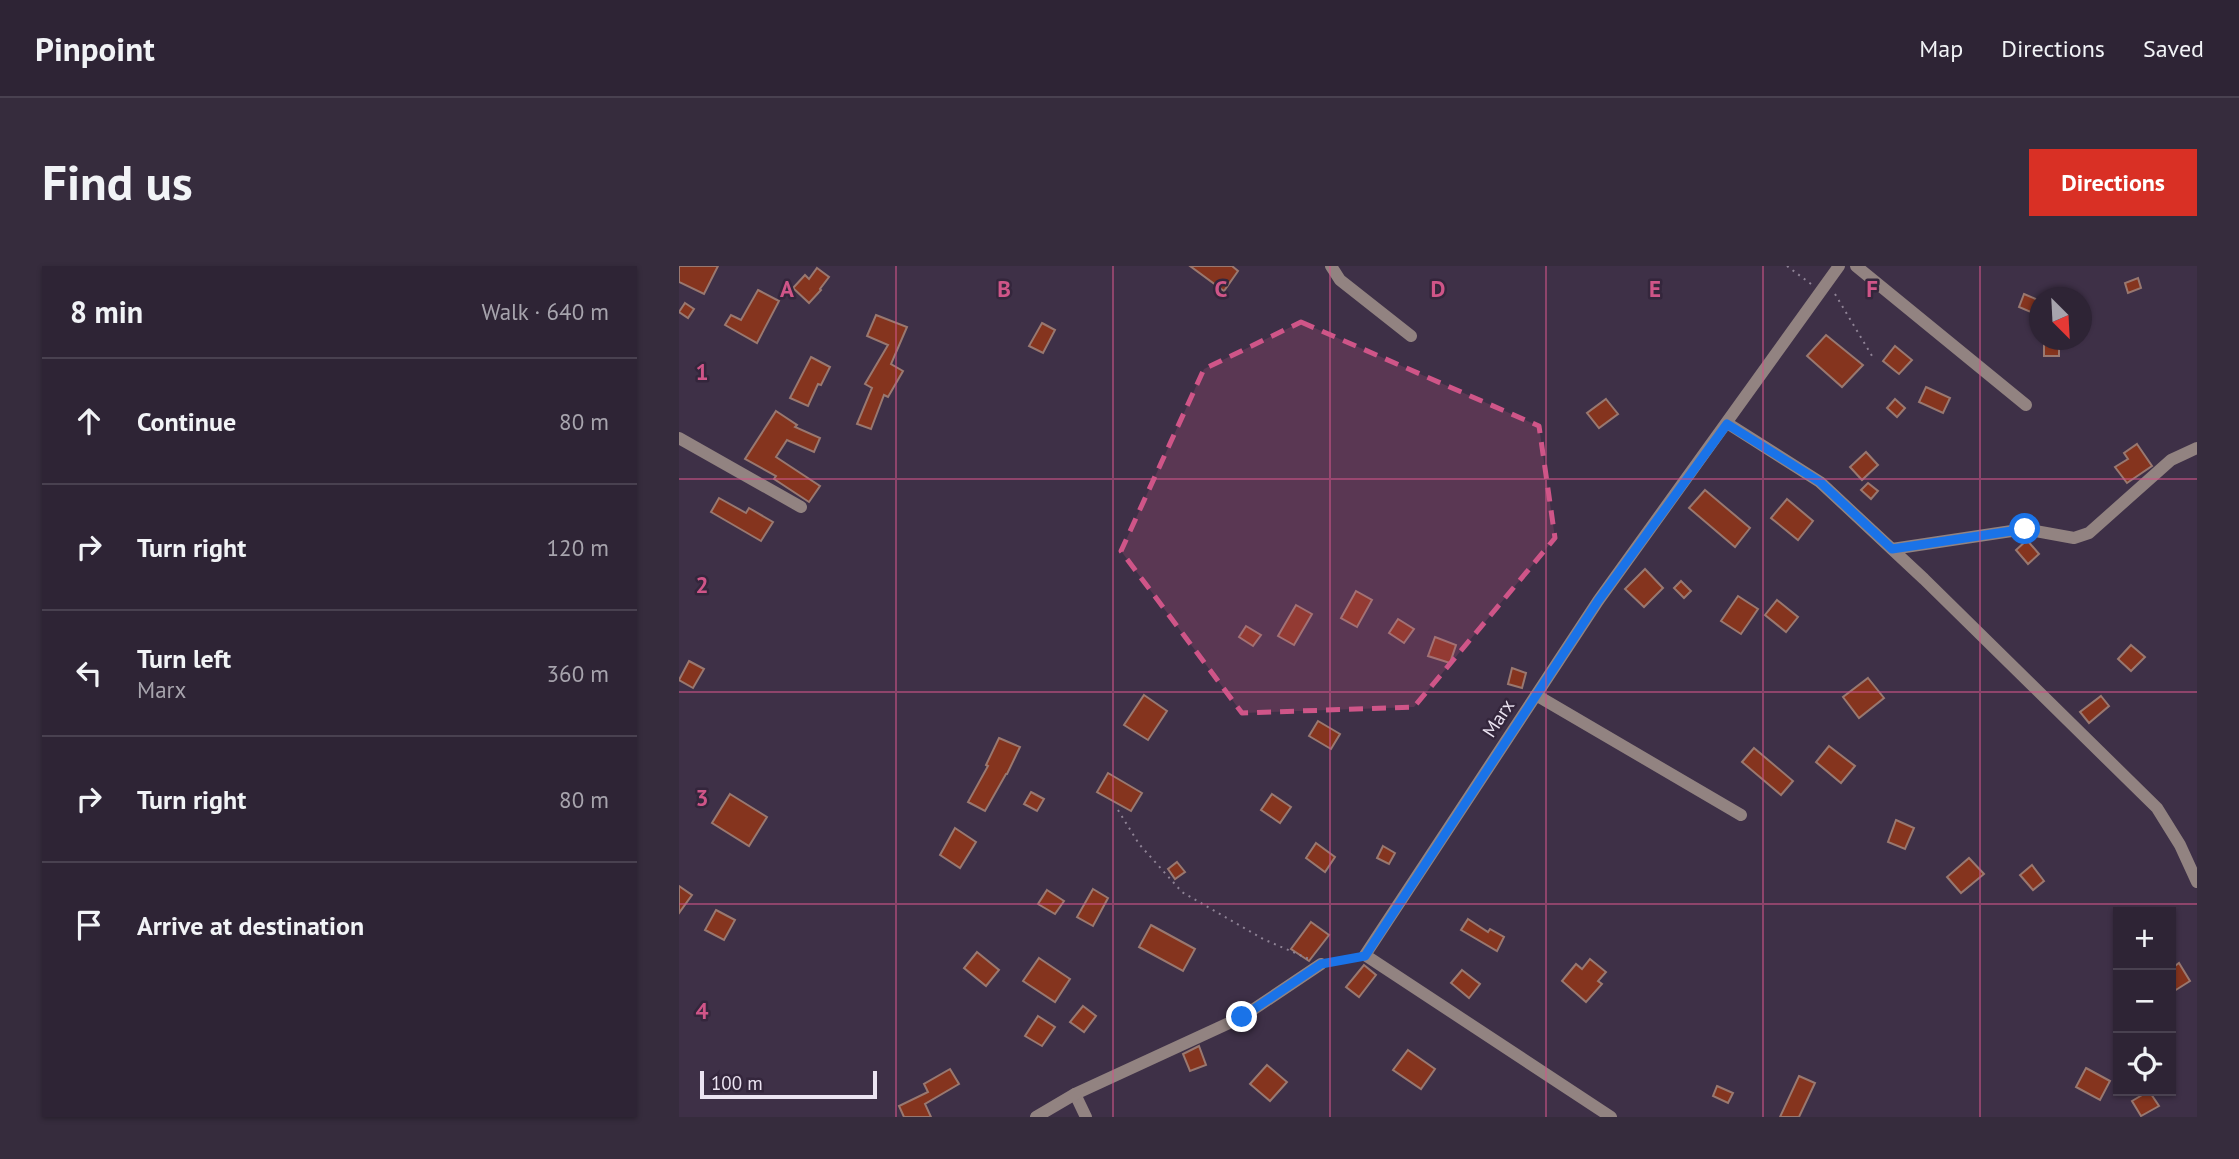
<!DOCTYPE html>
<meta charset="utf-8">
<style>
body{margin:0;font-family:"PT Sans",sans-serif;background:#362c3d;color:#f1f3f6}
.controls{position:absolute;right:21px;bottom:21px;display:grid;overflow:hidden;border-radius:0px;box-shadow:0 2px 5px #0004}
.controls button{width:63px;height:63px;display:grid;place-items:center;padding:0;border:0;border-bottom:2px solid #494150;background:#2e2435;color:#f1f3f6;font:35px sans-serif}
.compass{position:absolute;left:1350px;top:21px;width:63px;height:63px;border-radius:50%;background:#2e2435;box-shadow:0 2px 5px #0004;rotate:156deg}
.scale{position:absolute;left:21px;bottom:18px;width:177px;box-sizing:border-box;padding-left:7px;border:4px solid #ece4f2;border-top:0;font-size:19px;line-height:24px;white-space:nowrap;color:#ece4f2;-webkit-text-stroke:5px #34263c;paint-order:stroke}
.stop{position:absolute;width:21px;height:21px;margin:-16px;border:5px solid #1a73e8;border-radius:50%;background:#fff}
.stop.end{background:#1a73e8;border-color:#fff;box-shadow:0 2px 7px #0008}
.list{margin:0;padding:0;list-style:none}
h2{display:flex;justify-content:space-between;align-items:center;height:91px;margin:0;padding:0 28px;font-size:30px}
h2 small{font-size:23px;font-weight:400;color:#a7a4ad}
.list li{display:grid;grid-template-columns:46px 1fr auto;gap:21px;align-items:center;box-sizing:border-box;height:126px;padding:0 28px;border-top:2px solid #494150}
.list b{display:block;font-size:26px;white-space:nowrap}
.list p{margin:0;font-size:23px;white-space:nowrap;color:#a7a4ad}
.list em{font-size:23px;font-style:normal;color:#a7a4ad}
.icon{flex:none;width:38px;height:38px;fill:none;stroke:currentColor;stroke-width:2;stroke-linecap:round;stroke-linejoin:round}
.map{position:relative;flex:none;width:1518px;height:851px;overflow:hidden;border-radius:0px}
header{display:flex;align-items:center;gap:42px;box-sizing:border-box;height:98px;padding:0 35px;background:#2e2435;border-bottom:2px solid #494150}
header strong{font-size:33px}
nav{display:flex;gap:38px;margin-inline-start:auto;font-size:24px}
.intro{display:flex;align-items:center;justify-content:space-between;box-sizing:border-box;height:168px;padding:0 42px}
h1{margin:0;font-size:49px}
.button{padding:18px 32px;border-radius:0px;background:#d93025;color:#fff;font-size:24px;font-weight:700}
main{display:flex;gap:42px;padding:0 42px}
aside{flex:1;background:#2e2435;border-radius:0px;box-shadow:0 2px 5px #0004}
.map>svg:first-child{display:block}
</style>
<header>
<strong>Pinpoint</strong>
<nav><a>Map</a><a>Directions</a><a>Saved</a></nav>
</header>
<div class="intro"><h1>Find us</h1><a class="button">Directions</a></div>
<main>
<aside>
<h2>8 min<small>Walk · 640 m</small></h2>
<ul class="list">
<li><svg class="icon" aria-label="ahead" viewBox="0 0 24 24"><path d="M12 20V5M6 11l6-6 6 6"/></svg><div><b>Continue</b></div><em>80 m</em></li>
<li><svg class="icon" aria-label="right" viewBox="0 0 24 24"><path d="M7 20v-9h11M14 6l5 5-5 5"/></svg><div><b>Turn right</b></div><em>120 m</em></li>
<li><svg class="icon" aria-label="left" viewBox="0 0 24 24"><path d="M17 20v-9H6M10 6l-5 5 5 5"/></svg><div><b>Turn left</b><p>Marx</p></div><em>360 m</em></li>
<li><svg class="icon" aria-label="right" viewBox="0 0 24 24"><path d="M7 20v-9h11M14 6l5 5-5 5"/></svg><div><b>Turn right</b></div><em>80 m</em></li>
<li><svg class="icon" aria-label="arrive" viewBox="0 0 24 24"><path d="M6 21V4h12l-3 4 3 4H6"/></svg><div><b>Arrive at destination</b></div></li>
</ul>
</aside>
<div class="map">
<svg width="1518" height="851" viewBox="0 0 1518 851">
<rect width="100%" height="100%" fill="#3e3047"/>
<g fill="#85341e" stroke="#997870" stroke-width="2">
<polygon points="0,0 39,0 25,28 0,16"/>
<polygon points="511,0 553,0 559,5 545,25"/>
<polygon points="138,2 150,11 141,23 142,24 130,37 114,22 126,9 130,13"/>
<polygon points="1459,12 1462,22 1449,27 1446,17"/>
<polygon points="79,24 100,35 78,77 46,59 52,49 62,54"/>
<polygon points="1345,28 1359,34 1354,47 1340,41"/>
<polygon points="6,37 15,43 9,52 0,46"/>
<polygon points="197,49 228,61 212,98 224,105 209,131 205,129 192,163 178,158 193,122 186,118 209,79 188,70"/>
<polygon points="363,57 376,64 364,87 350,80"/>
<polygon points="1147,69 1184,99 1163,121 1128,90"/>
<rect x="1365" y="74" width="15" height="16"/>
<polygon points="1216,80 1233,94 1220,108 1204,95"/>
<polygon points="132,91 151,101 142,119 139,118 129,140 111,132"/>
<polygon points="1247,121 1271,132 1264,147 1240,136"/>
<polygon points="927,133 939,148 920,162 908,147"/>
<polygon points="1216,133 1226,142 1218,151 1208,142"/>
<polygon points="97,145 118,159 116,161 141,172 135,186 108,174 97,191 141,220 130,236 95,213 97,210 66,193"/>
<polygon points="1458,178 1473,200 1448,217 1436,201 1449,193 1445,187"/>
<polygon points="1187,186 1199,199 1183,214 1171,201"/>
<polygon points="1189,217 1199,225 1192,233 1182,224"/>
<polygon points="1026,224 1071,262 1056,281 1010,242"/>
<polygon points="40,232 67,247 70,242 94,256 82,275 32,246"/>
<polygon points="1108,233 1134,255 1119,274 1092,252"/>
<polygon points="1348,274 1360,288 1349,298 1337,284"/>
<polygon points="966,303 984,322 965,341 946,323"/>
<polygon points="1002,315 1012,325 1005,332 995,322"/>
<polygon points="677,325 693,334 678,361 662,352"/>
<polygon points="1059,330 1079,343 1062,368 1042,355"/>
<polygon points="1098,334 1119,351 1107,366 1086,349"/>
<polygon points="617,339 633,348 615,379 599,370"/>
<polygon points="719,353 735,363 725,377 710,367"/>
<polygon points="567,360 582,369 574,380 560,371"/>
<polygon points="756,371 777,379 771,397 749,390"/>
<polygon points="1452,379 1466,391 1452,405 1439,393"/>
<polygon points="10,395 25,403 14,422 0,414"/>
<polygon points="833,402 847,407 843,422 829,418"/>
<polygon points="1189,412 1205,432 1180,452 1164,431"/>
<polygon points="465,429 488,445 469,474 445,459"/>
<polygon points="1422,430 1430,440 1410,457 1401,446"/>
<polygon points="639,455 661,468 652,483 630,470"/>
<polygon points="320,472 341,481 328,508 327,508 306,545 289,536 309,500 307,499"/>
<polygon points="1150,480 1176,500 1162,517 1137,496"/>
<polygon points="1075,482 1114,515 1102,529 1063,496"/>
<polygon points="429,507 463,527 452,545 418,526"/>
<polygon points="352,526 365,533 358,545 345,538"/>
<polygon points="51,528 88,551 70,580 33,557"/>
<polygon points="593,528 612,541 601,557 582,544"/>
<polygon points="1217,554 1235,562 1226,583 1209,576"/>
<polygon points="276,562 297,576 281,602 261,589"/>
<polygon points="637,577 656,591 646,606 627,592"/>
<polygon points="704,580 716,587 710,598 698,592"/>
<polygon points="1290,592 1305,608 1282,627 1268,611"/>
<polygon points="498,596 506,606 496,613 489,603"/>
<polygon points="1353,599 1365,615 1354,624 1341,609"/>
<polygon points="0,620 13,629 0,647"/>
<polygon points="414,623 429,632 414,660 398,651"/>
<polygon points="368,624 385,635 376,648 359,638"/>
<polygon points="37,644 56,654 45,674 26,664"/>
<polygon points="789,653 809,666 811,663 825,671 818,685 782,664"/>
<polygon points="632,656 650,669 630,695 612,683"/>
<polygon points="472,659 516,683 504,705 460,681"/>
<polygon points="298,686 320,704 307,720 285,702"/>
<polygon points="360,692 391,713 376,736 344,715"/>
<polygon points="911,693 927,706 919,715 923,718 907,736 883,715 897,698 903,703"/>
<polygon points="1500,697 1511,715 1492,727 1492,703"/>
<polygon points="685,699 697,709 680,731 667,721"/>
<polygon points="783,704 801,718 790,732 772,717"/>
<polygon points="404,740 417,750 405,766 391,756"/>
<polygon points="359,750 376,761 363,780 346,770"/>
<polygon points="520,780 527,799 511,805 504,788"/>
<polygon points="729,784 756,803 742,823 714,804"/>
<polygon points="588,799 608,816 591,835 571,818"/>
<polygon points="1407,802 1431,815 1421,834 1397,821"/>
<polygon points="271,803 280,818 246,838 252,851 225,851 220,840 249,826 245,818"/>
<polygon points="1120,810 1136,817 1120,851 1101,851"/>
<polygon points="1038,820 1054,827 1049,837 1034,830"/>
<polygon points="1470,825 1480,840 1462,850 1453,835"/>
</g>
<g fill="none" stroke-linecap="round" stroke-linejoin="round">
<g stroke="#8e8295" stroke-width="2" stroke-dasharray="2 5" stroke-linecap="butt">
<polyline points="1108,0 1132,18"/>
<polyline points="1156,28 1193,90"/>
<polyline points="439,544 460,578 503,626 584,673 630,693"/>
<polyline points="655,696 673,692"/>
</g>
<g stroke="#928381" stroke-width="12">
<polyline points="652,0 661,14 732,70"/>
<polyline points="1177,0 1347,139"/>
<polyline points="1048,157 1141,216 1245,313 1478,542 1501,579 1518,616"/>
<polyline points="0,172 122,241"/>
<polyline points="1213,283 1346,263 1395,272 1410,267 1492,194 1518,182"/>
<polyline points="857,429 1062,549"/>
<polyline points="396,828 407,851"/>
<polyline points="357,851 396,828 563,751 642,698"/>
<polyline points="932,851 686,689 919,335 1160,0"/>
</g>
</g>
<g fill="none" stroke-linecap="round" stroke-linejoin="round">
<polyline stroke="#1a73e8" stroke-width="9" points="563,751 642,698 686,690 919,335 1048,158 1141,216 1213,283 1346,263"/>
</g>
<path fill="#cf5588" fill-opacity="0.2" stroke="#cf5588" stroke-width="5" stroke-dasharray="14 9" stroke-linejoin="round" d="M622,56L860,160L876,272L735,441L563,447L442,285L525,103Z"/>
<path fill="none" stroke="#cf5588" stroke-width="2" stroke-opacity="0.55" d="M217,0V851M434,0V851M651,0V851M867,0V851M1084,0V851M1301,0V851M0,213H1518M0,426H1518M0,638H1518"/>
<g text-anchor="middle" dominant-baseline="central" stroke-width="5" stroke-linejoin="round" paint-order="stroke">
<g font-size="19" fill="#ece4f2" stroke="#34263c">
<text transform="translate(819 452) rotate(-57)">Marx</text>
</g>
</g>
<g font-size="23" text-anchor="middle" font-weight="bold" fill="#cf5588" stroke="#34263c" stroke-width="5" stroke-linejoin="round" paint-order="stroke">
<text x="108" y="31">A</text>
<text x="325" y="31">B</text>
<text x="542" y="31">C</text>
<text x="759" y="31">D</text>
<text x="976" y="31">E</text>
<text x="1193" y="31">F</text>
<text x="23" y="114">1</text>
<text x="23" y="327">2</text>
<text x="23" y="540">3</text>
<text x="23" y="753">4</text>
</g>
</svg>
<div class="controls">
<button>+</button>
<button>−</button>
<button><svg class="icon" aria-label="locate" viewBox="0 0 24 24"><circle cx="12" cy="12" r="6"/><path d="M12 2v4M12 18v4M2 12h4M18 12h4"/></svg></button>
</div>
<svg class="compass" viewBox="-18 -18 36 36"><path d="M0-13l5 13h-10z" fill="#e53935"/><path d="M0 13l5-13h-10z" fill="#a7a4ad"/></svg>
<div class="scale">100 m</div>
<div class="stop" style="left:1346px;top:263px"></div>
<div class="stop end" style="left:563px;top:751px"></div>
</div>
</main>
